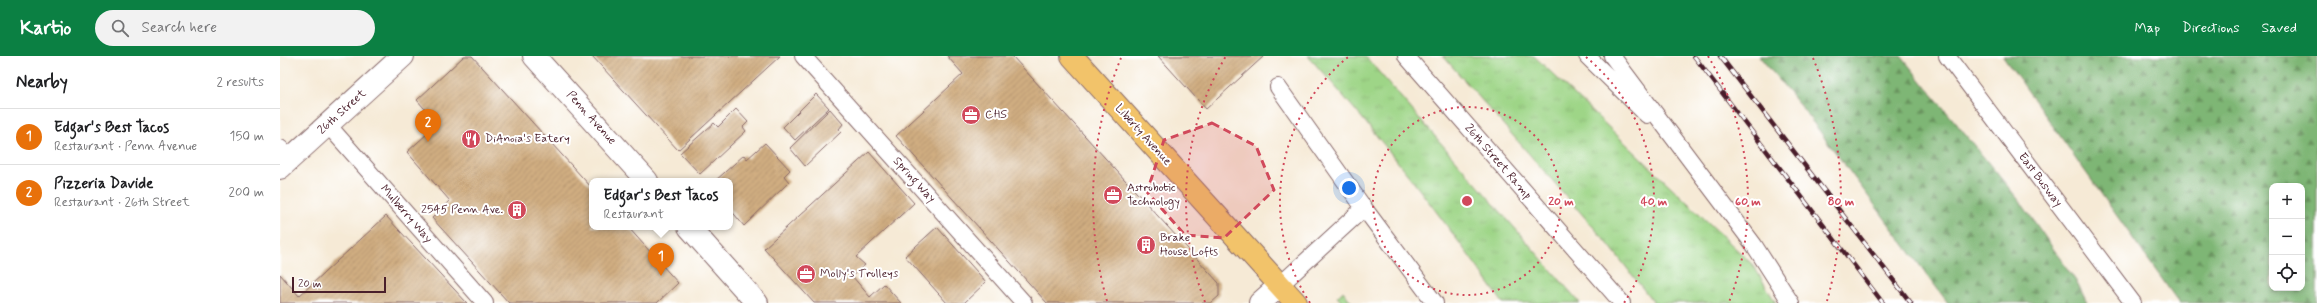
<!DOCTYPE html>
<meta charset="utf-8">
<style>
body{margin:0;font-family:Mynerve,sans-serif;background:#f2f2f2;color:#202124}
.controls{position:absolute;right:12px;bottom:12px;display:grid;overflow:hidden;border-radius:8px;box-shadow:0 2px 6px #0003}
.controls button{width:36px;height:36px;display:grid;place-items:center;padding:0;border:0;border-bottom:1px solid #e0e0e0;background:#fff;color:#202124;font:20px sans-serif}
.scale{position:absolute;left:12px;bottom:10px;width:94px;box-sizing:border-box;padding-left:4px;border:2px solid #4a1f2b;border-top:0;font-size:11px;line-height:14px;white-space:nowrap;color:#4a1f2b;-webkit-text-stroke:3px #fff;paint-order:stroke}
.you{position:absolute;left:1069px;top:132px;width:14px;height:14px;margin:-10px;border:3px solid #fff;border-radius:50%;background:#1a73e8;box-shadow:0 0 0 6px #1a73e833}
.badge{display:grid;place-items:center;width:26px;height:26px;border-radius:50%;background:#0b8043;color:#fff;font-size:13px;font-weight:700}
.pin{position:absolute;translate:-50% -33px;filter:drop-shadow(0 1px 2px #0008)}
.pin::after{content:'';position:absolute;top:21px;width:14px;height:12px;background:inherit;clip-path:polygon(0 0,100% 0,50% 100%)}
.popup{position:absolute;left:309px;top:122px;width:144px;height:52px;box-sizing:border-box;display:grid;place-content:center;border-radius:8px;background:#fff;filter:drop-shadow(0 1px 3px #0005);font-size:13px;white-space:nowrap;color:#757577}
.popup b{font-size:15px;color:#202124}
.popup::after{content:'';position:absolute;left:50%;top:100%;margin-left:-8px;border:8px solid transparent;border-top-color:#fff}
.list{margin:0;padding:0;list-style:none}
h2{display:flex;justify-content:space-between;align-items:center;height:52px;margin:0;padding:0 16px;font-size:17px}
h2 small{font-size:13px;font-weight:400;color:#757577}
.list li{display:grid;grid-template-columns:26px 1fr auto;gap:12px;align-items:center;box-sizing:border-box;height:56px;padding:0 16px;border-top:1px solid #e0e0e0}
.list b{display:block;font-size:15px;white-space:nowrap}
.list p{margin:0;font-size:13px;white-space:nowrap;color:#757577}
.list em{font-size:13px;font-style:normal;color:#757577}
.icon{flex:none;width:22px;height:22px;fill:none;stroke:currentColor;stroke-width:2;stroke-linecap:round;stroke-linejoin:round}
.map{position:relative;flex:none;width:2037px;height:247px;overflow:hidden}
header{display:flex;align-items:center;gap:24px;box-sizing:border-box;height:56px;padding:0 20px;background:#0b8043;color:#fff}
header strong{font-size:19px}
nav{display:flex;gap:22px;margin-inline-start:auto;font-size:14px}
.search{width:280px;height:36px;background:#f2f2f2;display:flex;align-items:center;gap:10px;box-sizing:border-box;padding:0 14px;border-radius:22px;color:#757577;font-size:15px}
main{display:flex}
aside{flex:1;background:#fff}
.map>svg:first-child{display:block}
</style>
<header>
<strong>Kartio</strong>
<div class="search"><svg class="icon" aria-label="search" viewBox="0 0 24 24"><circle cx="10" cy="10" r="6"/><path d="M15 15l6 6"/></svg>Search here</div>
<nav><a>Map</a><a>Directions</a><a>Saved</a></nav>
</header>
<main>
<aside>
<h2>Nearby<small>2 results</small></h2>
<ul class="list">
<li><span class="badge" style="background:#e8710a">1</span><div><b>Edgar's Best Tacos</b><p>Restaurant · Penn Avenue</p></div><em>150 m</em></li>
<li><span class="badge" style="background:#e8710a">2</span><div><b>Pizzeria Davide</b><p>Restaurant · 26th Street</p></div><em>200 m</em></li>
</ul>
</aside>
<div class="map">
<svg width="2037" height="247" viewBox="0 0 2037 247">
<defs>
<pattern id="grass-tufts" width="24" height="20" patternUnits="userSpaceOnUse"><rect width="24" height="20" fill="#9ed587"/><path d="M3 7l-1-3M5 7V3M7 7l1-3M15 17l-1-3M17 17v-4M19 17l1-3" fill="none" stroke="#8ab675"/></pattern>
<pattern id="forest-firs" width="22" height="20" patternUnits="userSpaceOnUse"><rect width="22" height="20" fill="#7eb674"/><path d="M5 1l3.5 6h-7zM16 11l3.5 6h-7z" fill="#69935f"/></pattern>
<pattern id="garden-furrows" width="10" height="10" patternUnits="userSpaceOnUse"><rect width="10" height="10" fill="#9ed587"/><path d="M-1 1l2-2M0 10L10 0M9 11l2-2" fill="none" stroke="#8ab675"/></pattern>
<pattern id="building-hatch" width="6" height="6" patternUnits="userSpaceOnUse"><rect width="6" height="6" fill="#d0ad81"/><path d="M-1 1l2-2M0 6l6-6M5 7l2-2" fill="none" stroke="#ab8c6a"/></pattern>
</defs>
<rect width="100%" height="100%" fill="#fff"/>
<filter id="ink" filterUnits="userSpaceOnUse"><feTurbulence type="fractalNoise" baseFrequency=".025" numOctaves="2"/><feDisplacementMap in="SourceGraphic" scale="8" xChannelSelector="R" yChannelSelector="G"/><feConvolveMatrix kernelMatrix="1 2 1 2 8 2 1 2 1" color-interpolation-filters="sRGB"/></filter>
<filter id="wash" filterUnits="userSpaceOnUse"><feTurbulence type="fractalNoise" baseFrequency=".012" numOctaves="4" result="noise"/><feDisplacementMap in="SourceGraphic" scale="16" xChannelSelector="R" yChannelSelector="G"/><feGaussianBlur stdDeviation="0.9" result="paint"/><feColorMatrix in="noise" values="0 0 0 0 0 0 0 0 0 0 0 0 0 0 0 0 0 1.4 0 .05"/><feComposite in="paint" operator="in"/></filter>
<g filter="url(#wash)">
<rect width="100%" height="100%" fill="#f6ead6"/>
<g fill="url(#grass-tufts)" stroke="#747a59">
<path d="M1028,0H1085L1300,247H1223C1162,161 1099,78 1028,0Z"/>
<polygon points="1163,0 1254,0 1473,209 1496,247 1374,247 1329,189"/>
</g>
<g fill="url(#forest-firs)" stroke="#646a50" fill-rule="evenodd">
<polygon points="1479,0 1621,0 1742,148 1798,228 1807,247 1668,247 1520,49"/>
<path d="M1723,0H2037V247H1899ZM1992,130H2022V232H1992Z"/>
</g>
<polygon fill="url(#garden-furrows)" stroke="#747a59" points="1063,235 1072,247 1063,247 1057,241"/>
<g id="blocks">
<g fill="url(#building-hatch)">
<polygon points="184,0 192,0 312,132 312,171 348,171 398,227 377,247 229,247 152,162 170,145 127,96 158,68 137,44"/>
<polygon points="312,0 500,0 398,94"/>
<polygon points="667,0 732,0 939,227 939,240 931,247 767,247 616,80 683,18"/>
<polygon points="878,0 984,0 926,53"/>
<polygon points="536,38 549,52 515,84 503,71"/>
<polygon points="456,53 468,66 463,71 466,75 420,118 400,97 434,67 438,71"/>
<polygon points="550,53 563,68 559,73 561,76 525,110 510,92"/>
<polygon points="485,87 510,114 504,120 509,126 464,170 450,153 450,125 435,125 464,99 467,103"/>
<polygon points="589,96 634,147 576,201 585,209 572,220 590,241 604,228 621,247 534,247 484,192"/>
<polygon points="106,160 187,247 0,247 0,218 19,240"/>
<polygon points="657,171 706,226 684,247 667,247 625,200"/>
</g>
</g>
</g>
<g filter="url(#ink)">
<use href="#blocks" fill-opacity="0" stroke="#866667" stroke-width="1"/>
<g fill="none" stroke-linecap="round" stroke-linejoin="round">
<g stroke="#866667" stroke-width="18">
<g id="service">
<polyline points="523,0 744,247"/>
<polyline points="1126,0 1342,247"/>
<polyline points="1307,0 1367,59"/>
<polyline points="1332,0 1474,189 1511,247"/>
<polyline points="1667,0 1853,247"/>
<polyline points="998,31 1084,152 999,230"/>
<polyline points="48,69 205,247"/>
<polyline points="0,92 10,103"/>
<polyline points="1084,152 1155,247"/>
</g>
</g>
<g stroke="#866667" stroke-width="24">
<g id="minor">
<polyline points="0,112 123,0"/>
<polyline points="980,247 999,230"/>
</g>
</g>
<g stroke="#866667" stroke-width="24">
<g id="tertiary">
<polyline points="254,0 367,125"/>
<polyline points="409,171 477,247"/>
</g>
</g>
<g stroke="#866667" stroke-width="24">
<polyline id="primary" points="792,0 1016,247"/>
</g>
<use href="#service" stroke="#fff" stroke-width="16"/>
<use href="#minor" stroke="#fff" stroke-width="22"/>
<use href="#tertiary" stroke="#fff" stroke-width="22"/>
<use href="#primary" stroke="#f2c36a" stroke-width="22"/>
<g stroke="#4a1f2b" stroke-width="4.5">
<g id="rail">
<polyline points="1414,0 1603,247"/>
<polyline points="1440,0 1631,247"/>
</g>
</g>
<use href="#rail" stroke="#fff" stroke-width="3" stroke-dasharray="9" stroke-linecap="butt"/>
</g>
</g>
<path fill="#d1495b" fill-opacity="0.2" stroke="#d1495b" stroke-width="3" stroke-dasharray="8 5" stroke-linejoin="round" d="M932,67L976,90L994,134L944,182L905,179L867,136L884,84Z"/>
<g fill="none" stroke="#d1495b" stroke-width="2" stroke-dasharray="2 4">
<circle cx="1187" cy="145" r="94"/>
<path d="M1030 247A187 187 0 0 1 1068 1M1306 1A187 187 0 0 1 1344 247"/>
<path d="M925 246A281 281 0 0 1 946 0M1428 0A281 281 0 0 1 1449 246"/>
<path d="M827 245A374 374 0 0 1 841 2M1533 2A374 374 0 0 1 1547 245"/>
</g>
<defs>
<g id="office-disc" transform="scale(1)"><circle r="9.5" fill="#d1495b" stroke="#fff"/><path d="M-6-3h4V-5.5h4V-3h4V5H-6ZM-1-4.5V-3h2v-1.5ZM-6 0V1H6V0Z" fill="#fff"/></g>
<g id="restaurant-disc" transform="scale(1)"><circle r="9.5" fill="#d1495b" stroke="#fff"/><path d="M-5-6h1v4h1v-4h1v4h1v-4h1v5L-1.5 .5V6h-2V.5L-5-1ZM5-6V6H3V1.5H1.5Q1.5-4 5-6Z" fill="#fff"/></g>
<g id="building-disc" transform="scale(1)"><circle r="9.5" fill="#d1495b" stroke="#fff"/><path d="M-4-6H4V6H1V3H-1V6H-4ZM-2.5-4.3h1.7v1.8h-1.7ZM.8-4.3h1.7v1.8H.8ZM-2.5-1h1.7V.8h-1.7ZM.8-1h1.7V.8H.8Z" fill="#fff"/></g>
</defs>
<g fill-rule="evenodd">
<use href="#office-disc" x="691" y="59"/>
<use href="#restaurant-disc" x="191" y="83"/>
<use href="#office-disc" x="833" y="139"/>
<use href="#building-disc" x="237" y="154"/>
<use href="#building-disc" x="866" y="189"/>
<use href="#office-disc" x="526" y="218"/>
</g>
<g text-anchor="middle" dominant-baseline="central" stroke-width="4" stroke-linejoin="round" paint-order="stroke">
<g font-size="12" fill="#4a1f2b" stroke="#fff">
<text transform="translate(62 56) rotate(-42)">26th Street</text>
<text transform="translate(311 62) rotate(48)">Penn Avenue</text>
<text transform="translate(863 79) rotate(48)">Liberty Avenue</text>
<text transform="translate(1218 106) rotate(49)">26th Street Ramp</text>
<text transform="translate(634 124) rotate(48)">Spring Way</text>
<text transform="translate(1760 124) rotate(53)">East Busway</text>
<text transform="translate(126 158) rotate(49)">Mulberry Way</text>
</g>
<g font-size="12" fill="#4a1f2b" stroke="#fff" text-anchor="start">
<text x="705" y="59">CHS</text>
<text x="205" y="83">DiAnoia's Eatery</text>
<text x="847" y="132">Astrobotic<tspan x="847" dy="14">Technology</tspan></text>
<text x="223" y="154" text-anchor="end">2545 Penn Ave.</text>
<text x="880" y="182">Brake<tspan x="880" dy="14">House Lofts</tspan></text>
<text x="540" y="218">Molly's Trolleys</text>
</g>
</g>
<circle cx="1187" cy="145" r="6" fill="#d1495b" stroke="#fff" stroke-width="2"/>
<g font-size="12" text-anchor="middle" font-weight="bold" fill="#d1495b" stroke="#fff" stroke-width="4" stroke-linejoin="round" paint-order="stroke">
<text x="1281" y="149">20 m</text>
<text x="1374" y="149">40 m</text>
<text x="1468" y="149">60 m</text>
<text x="1561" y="149">80 m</text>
</g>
</svg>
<div class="controls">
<button>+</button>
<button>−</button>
<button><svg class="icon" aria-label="locate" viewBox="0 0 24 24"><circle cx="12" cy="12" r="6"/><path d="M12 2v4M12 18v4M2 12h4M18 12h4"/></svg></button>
</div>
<div class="scale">20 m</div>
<div class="you"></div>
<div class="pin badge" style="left:381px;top:220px;background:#e8710a">1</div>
<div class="popup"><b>Edgar's Best Tacos</b>Restaurant</div>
<div class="pin badge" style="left:148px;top:86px;background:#e8710a">2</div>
</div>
</main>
